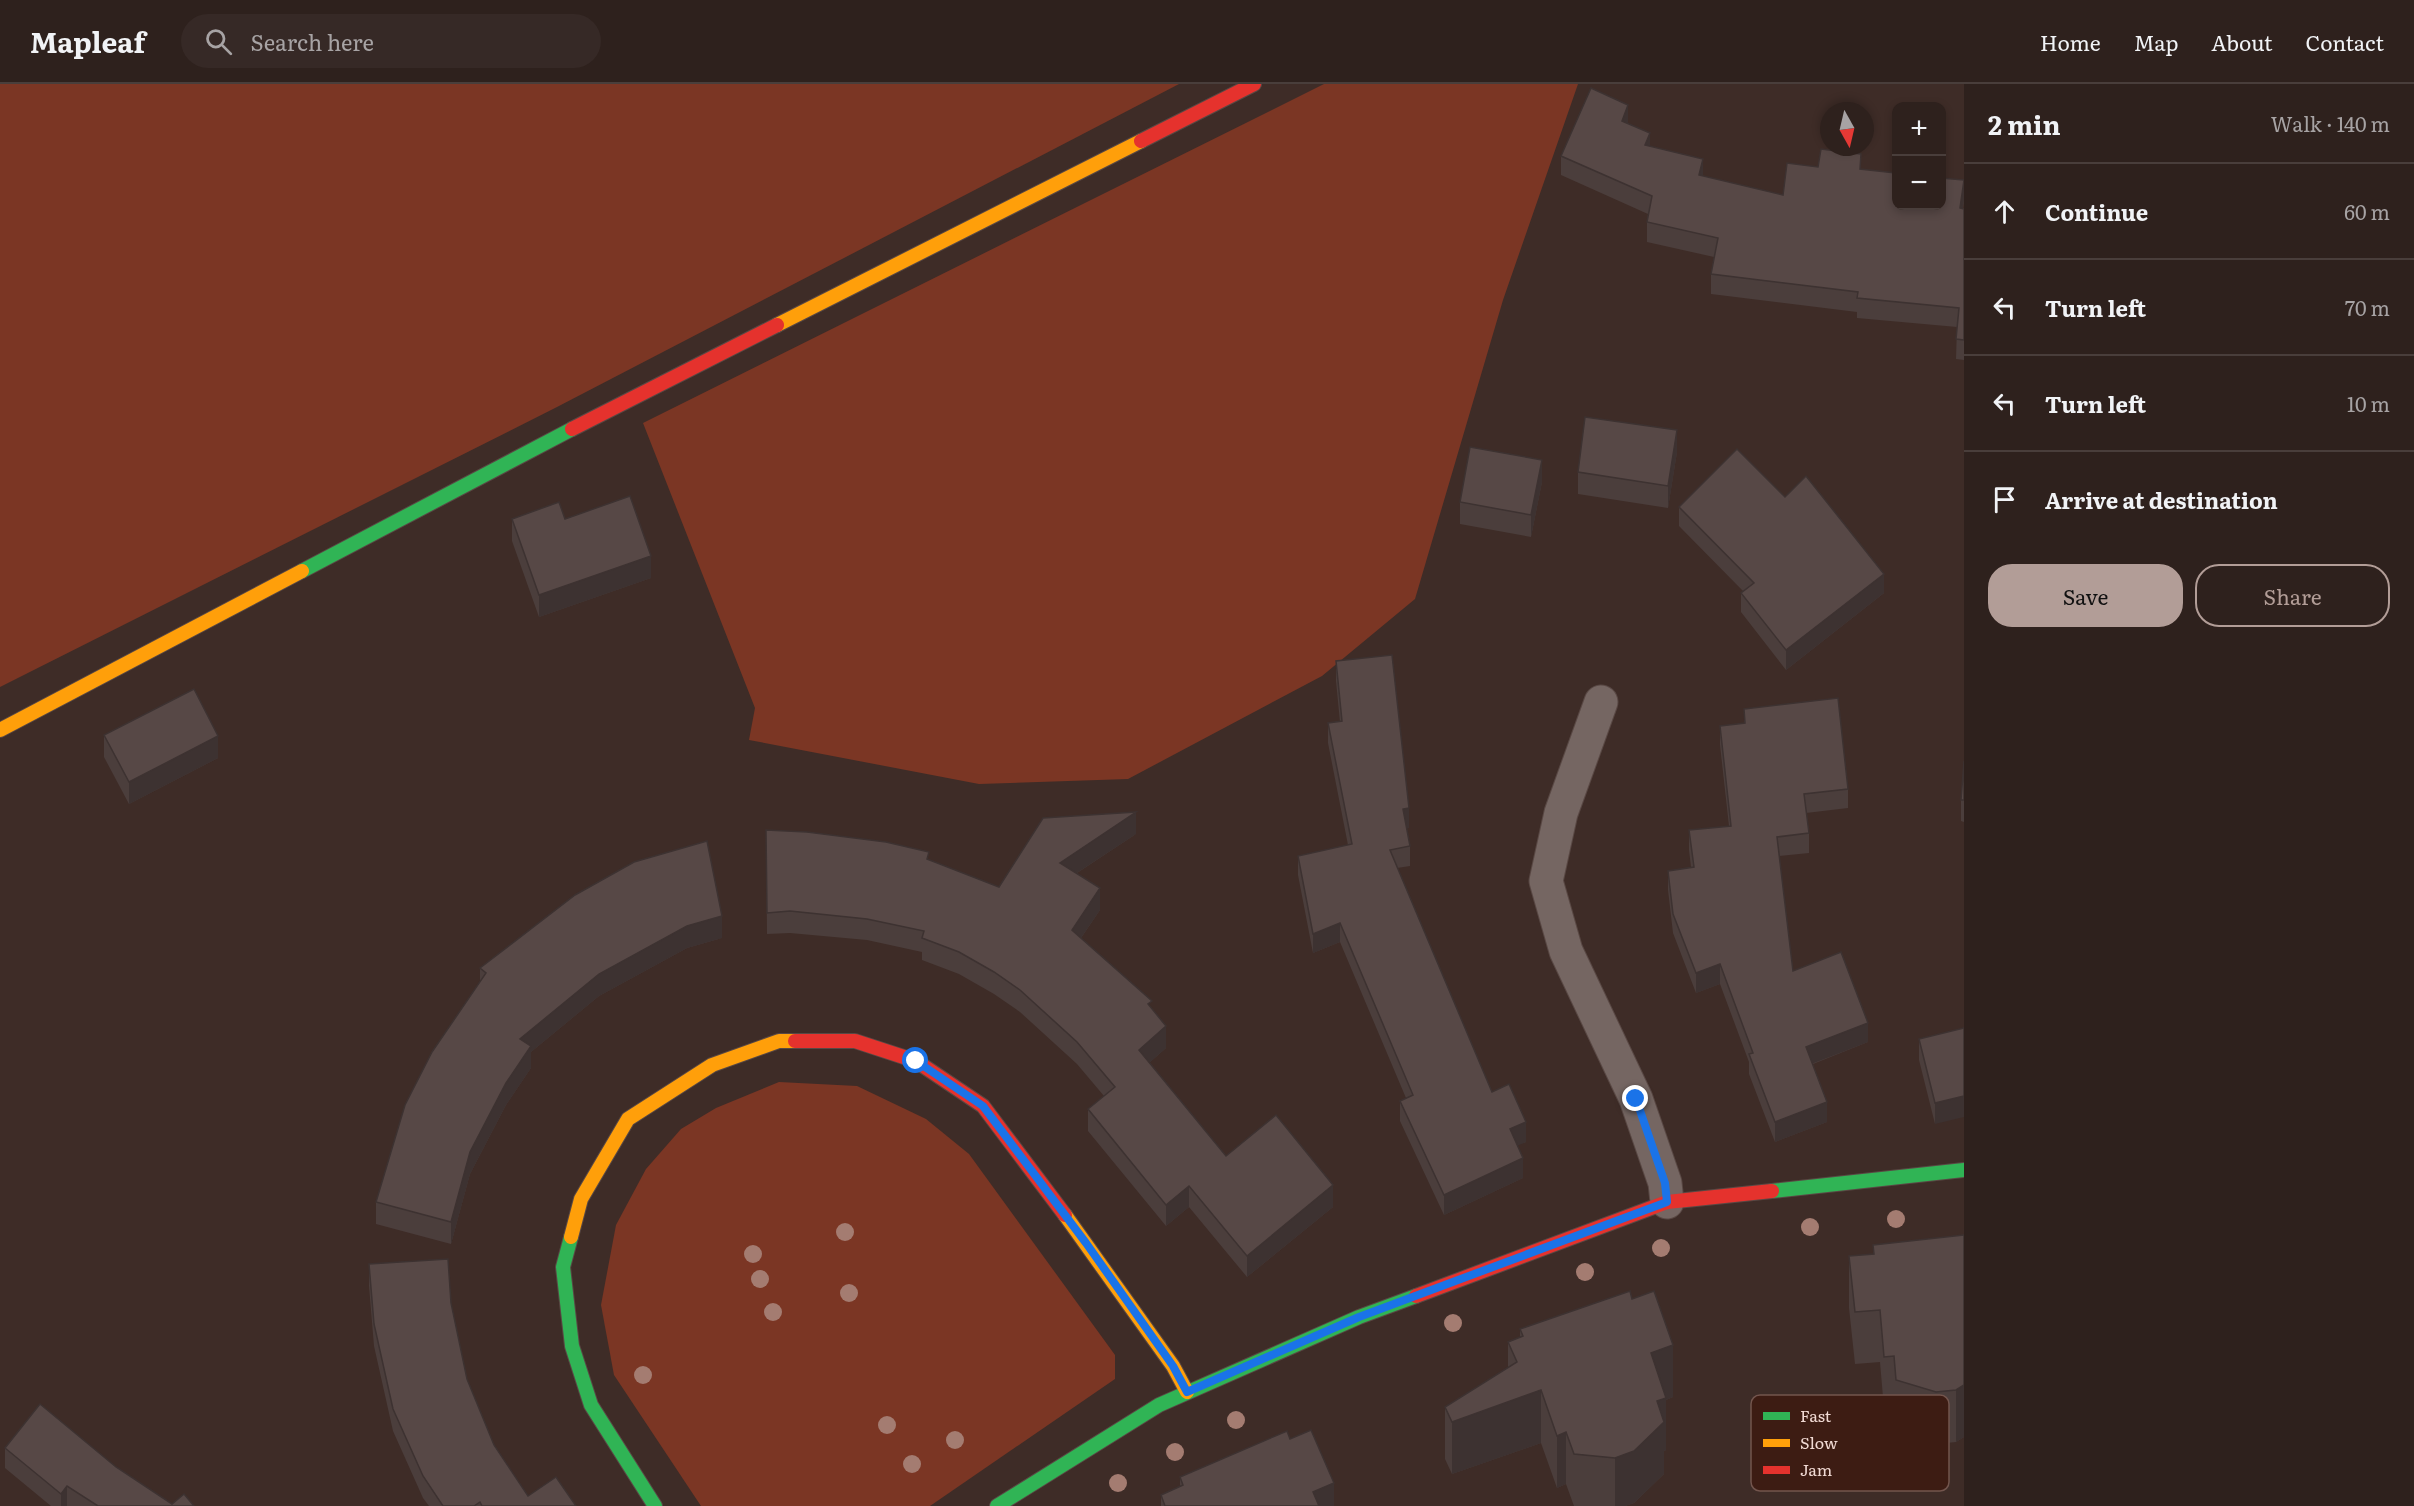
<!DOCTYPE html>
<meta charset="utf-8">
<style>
body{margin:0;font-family:Literata,serif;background:#362926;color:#f1f3f6}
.controls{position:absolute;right:18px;top:18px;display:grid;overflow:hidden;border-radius:12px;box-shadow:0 3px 9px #0003}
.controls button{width:54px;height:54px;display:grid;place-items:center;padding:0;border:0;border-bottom:2px solid #493e3b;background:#2e211d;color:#f1f3f6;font:30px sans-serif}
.compass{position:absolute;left:1820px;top:18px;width:54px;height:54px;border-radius:50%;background:#2e211d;box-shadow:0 3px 9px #0003;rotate:172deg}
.stop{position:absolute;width:18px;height:18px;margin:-14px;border:4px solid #1a73e8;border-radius:50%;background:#fff}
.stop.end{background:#1a73e8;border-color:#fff;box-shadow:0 2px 6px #0008}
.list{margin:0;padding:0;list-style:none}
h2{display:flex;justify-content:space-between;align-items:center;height:78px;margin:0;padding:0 24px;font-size:26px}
h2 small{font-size:20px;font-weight:400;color:#a7a3a4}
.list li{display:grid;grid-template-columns:39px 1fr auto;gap:18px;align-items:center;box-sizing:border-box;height:96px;padding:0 24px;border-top:2px solid #493e3b}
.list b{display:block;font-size:22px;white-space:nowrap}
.list em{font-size:20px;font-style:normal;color:#a7a3a4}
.actions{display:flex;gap:12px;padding:18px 24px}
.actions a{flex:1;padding:14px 0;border:2px solid #b29d97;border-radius:24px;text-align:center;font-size:21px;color:#b29d97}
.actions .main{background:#b29d97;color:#111}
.icon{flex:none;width:33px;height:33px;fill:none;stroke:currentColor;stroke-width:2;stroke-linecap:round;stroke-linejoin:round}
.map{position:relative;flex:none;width:1964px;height:1422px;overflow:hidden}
header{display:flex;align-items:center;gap:36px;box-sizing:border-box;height:84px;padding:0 30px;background:#2e211d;border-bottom:2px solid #493e3b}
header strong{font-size:28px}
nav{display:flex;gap:33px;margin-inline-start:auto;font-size:21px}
.search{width:420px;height:54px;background:#362926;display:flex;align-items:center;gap:15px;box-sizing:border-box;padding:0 21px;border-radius:33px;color:#a7a3a4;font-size:22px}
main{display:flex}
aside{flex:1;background:#2e211d}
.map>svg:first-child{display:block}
</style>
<header>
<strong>Mapleaf</strong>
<div class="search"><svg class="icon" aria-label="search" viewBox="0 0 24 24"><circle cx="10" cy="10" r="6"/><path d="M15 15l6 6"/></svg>Search here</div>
<nav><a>Home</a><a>Map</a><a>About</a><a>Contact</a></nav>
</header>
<main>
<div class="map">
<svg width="1964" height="1422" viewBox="0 0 1964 1422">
<rect width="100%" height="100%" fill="#3e2c27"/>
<g fill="#7b3624">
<polygon points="0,0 1179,0 557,323 0,603"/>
<polygon points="1324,0 1578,0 1503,216 1415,515 1322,592 1128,695 979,700 749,656 755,624 643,339"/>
<polygon points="779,998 857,1002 926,1035 969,1070 1115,1271 1115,1295 930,1422 701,1422 614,1291 601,1221 616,1141 646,1085 681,1045 716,1024"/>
</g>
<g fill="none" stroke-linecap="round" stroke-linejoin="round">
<g stroke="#594844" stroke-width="35">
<polyline id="street" points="1601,618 1561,729 1546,797 1566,867 1636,1015 1665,1099 1667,1118"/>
</g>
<g stroke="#594844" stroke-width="16">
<g id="fast">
<polyline points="302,487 572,345"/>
<polyline points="1772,1107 1964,1086"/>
<polyline points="571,1153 563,1183 572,1262 591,1321 655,1422"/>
<polyline points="997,1422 1159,1321 1359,1233 1416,1212"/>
</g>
</g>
<g stroke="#594844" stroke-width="16">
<g id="slow">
<polyline points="777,241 1141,57"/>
<polyline points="0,646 302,487"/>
<polyline points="1065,1131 1173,1282 1187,1308"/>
<polyline points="571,1153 581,1115 628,1035 712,981 779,957 795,957"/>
</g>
</g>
<g stroke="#594844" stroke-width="16">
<g id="jam">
<polyline points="1141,57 1254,0"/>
<polyline points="572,345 777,241"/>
<polyline points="795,957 855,957 916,977 983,1022 1065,1131"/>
<polyline points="1416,1212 1667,1118 1772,1107"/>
</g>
</g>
<use href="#street" stroke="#756662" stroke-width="33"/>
<use href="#fast" stroke="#30b455" stroke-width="14"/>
<use href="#slow" stroke="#ff9f0a" stroke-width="14"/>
<use href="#jam" stroke="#e5322d" stroke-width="14"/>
</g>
<g fill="#a47c71">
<circle cx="1896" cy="1135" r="9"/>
<circle cx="1810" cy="1143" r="9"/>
<circle cx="845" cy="1148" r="9"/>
<circle cx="1661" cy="1164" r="9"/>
<circle cx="753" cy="1170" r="9"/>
<circle cx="1585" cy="1188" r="9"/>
<circle cx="760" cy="1195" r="9"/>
<circle cx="849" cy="1209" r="9"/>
<circle cx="773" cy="1228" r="9"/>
<circle cx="1453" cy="1239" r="9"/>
<circle cx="643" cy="1291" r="9"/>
<circle cx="1236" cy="1336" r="9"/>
<circle cx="887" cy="1341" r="9"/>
<circle cx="955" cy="1356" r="9"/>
<circle cx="1175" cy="1368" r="9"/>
<circle cx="912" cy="1380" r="9"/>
<circle cx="1118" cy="1399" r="9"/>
</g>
<g fill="#4b3e3c">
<polygon points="1628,39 1650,63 1703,92 1783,111 1818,83 1861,85 1964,116 1963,124 1964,125 1964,276 1956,275 1957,243 1857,234 1857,228 1711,210 1711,190 1714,173 1647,158 1647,138 1648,130 1561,91 1561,72"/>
<polygon points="1677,368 1668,424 1578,410 1578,388"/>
<polygon points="1542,398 1531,453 1460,440 1460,418"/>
<polygon points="1785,413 1884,509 1786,586 1741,528 1741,509 1743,507 1679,442 1679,423"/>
<polygon points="512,435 565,435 651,494 539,533 512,457"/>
<polygon points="1336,577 1409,744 1406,744 1410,762 1410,782 1397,784 1492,1008 1526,1058 1517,1061 1523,1094 1444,1131 1400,1037 1400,1017 1406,1014 1340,858 1313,869 1298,791 1298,772 1348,761 1328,659 1328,639 1340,638 1336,597"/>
<polygon points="1744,625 1848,705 1848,724 1806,729 1809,749 1809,769 1779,772 1793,887 1868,958 1813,980 1827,1038 1775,1058 1749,990 1749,978 1720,900 1696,909 1673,849 1668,806 1668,787 1691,783 1689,766 1689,746 1729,742 1720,661 1720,642 1744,639"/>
<polygon points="104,651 218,674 129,720 104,673"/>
<polygon points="1964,677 1964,738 1961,737 1961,716"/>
<polygon points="766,746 929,776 999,803 1136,750 1077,789 1100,826 1081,854 1152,925 1166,964 1149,979 1226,1072 1333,1123 1247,1193 1189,1123 1166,1142 1088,1047 1088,1025 1104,1012 1077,980 1020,928 994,910 959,890 922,876 922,868 867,856 790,849 767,850"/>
<polygon points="722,854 687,864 599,912 531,968 531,984 506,1021 470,1090 451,1160 376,1140 376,1118 480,897 480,884"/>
<polygon points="1964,944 1935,1040 1919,976 1919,955"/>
<polygon points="1964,1151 1964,1353 1956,1358 1936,1360 1896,1348 1894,1324 1884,1325 1880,1278 1855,1280 1849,1224 1849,1172 1873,1170 1873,1161"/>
<polygon points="369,1180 451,1219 467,1295 494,1361 528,1412 576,1422 429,1422 423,1414 393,1347 374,1262 369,1202"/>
<polygon points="1632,1215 1673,1313 1666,1316 1666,1366 1664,1367 1664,1390 1634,1419 1625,1422 1574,1422 1566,1400 1557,1404 1541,1359 1452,1390 1445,1375 1445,1323 1508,1284 1508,1258 1520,1254 1520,1245"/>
<polygon points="1290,1355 1334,1422 1161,1422 1161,1411 1180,1402 1180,1393"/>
<polygon points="5,1364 116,1383 172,1420 194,1422 51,1422 5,1384"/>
</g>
<g fill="#3d3231">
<polygon points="1628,21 1628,40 1622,37"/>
<polygon points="1650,49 1650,69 1645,61"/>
<polygon points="1703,75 1703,95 1699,91"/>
<polygon points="1964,96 1964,116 1960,144 1960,124"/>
<polygon points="1677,346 1677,368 1668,424 1668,402"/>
<polygon points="1542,376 1542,398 1531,453 1531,431"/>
<polygon points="651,472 651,494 539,533 539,511"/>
<polygon points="1884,490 1884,509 1786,586 1786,566"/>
<polygon points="218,652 218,674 129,720 129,698"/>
<polygon points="1409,724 1409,744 1403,745 1403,725"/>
<polygon points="1136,728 1136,750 1060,800 1060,779"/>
<polygon points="1100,804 1100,826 1072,867 1072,846"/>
<polygon points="722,832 722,854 687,864 599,912 531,968 531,984 506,1021 470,1090 451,1160 451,1138 470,1068 520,955 599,890 687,842"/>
<polygon points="1340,839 1340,858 1313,869 1313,850"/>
<polygon points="1720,880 1720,900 1696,909 1696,889"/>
<polygon points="1868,939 1868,958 1806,982 1806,963"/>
<polygon points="1166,942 1166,964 1139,988 1139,966"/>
<polygon points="1964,1012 1964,1033 1935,1040 1935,1019"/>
<polygon points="1827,1018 1827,1038 1775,1058 1775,1038"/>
<polygon points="1526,1038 1526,1058 1510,1065 1510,1045"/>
<polygon points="1523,1074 1523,1094 1444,1131 1444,1111"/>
<polygon points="1333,1101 1333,1123 1247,1193 1247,1172"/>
<polygon points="1189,1102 1189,1123 1166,1142 1166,1121"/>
<polygon points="1673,1261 1673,1313 1666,1316 1666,1366 1664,1367 1664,1390 1634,1419 1625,1422 1615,1422 1615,1374 1651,1269"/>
<polygon points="1964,1301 1964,1353 1956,1358 1956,1306"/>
<polygon points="1541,1306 1541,1359 1452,1390 1452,1338"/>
<polygon points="1566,1348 1566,1400 1557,1404 1557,1352"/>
<polygon points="1334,1399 1334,1422 1313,1422 1313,1408"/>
<polygon points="67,1402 67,1422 61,1422 61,1410"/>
</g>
<g fill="#574846" stroke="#3d3231" stroke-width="1.5">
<polygon points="1591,4 1628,21 1622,37 1650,49 1645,61 1703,75 1699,91 1783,111 1787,79 1818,83 1821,65 1861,70 1860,85 1896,89 1896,122 1941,122 1941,94 1964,96 1960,124 1964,125 1964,256 1956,255 1959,224 1857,214 1858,208 1711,190 1718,154 1647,138 1652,112 1561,72"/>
<polygon points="1585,333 1677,346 1668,402 1578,388"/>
<polygon points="1470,363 1542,376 1531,431 1460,418"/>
<polygon points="1737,365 1785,413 1806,392 1884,490 1786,566 1741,509 1754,499 1679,423"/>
<polygon points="630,412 651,472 539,511 512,435 559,418 565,435"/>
<polygon points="1392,571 1409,724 1403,725 1410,762 1390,766 1492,1008 1509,1000 1526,1038 1510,1045 1523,1074 1444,1111 1400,1017 1413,1011 1340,839 1313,850 1298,772 1352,760 1328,639 1342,637 1336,577"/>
<polygon points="194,605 218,652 129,698 104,651"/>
<polygon points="1838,614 1848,705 1804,710 1809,749 1777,753 1793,887 1841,868 1868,939 1806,963 1827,1018 1775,1038 1749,970 1753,969 1720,880 1696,889 1673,830 1668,787 1694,783 1689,746 1731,742 1720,642 1745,639 1744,625"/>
<polygon points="1964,677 1964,716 1961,716"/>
<polygon points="1136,728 1060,779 1100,804 1072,846 1152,917 1148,920 1166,942 1139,966 1226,1072 1276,1031 1333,1101 1247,1172 1189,1102 1166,1121 1088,1025 1115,1003 1077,958 1020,906 994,888 959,868 922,854 924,847 867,835 790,827 767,829 766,746 807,748 886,758 929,768 927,775 999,803 1043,734"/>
<polygon points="707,757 722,832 687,842 599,890 520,955 531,962 506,999 470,1068 451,1138 376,1118 405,1021 432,968 486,889 480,884 575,811 634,778"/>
<polygon points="1964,944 1964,1012 1935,1019 1919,955"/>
<polygon points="1964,1151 1964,1301 1956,1306 1936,1308 1896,1296 1894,1272 1884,1273 1880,1226 1855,1228 1849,1172 1874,1170 1873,1161"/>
<polygon points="448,1175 451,1219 467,1295 494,1361 528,1412 556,1393 576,1422 482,1422 480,1418 474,1422 443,1422 423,1392 393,1325 374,1240 369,1180"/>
<polygon points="1630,1207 1632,1215 1654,1207 1673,1261 1651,1269 1666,1314 1657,1317 1664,1338 1634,1367 1615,1374 1574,1370 1566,1348 1557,1352 1541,1306 1452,1338 1445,1323 1517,1278 1508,1258 1523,1252 1520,1245"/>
<polygon points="40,1320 116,1383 172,1420 184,1410 194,1422 98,1422 67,1402 61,1410 5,1364"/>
<polygon points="1311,1346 1334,1399 1313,1408 1319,1422 1165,1422 1161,1411 1183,1401 1180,1393 1287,1347 1290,1355"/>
</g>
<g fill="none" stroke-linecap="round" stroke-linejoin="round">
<polyline stroke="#1a73e8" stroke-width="8" points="916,977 983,1022 1086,1159 1173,1282 1187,1308 1359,1233 1667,1118 1665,1099 1636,1015"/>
</g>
<rect x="1751" y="1311" width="198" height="96" rx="9" fill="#3d1c13" stroke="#73554d" stroke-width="1.5"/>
<rect x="1763" y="1328" width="27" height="8" fill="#30b455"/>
<rect x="1763" y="1355" width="27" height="8" fill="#ff9f0a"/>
<rect x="1763" y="1382" width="27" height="8" fill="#e5322d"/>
<g font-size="16" fill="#f1dad4">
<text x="1800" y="1338">Fast</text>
<text x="1800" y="1365">Slow</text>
<text x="1800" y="1392">Jam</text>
</g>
</svg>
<div class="controls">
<button>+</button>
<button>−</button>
</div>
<svg class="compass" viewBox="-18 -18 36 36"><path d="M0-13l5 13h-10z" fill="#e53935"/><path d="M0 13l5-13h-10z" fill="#a7a3a4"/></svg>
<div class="stop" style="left:916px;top:977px"></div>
<div class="stop end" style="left:1636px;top:1015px"></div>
</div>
<aside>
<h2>2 min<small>Walk · 140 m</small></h2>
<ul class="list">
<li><svg class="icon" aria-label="ahead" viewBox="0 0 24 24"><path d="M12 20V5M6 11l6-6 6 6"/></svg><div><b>Continue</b></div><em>60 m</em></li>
<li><svg class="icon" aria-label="left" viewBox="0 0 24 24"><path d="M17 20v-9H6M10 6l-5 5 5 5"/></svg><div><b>Turn left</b></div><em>70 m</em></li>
<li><svg class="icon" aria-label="left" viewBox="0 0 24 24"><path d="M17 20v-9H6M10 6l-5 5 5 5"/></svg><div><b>Turn left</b></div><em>10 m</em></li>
<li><svg class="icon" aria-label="arrive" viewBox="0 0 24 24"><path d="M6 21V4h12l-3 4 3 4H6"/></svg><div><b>Arrive at destination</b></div></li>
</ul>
<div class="actions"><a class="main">Save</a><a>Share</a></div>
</aside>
</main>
